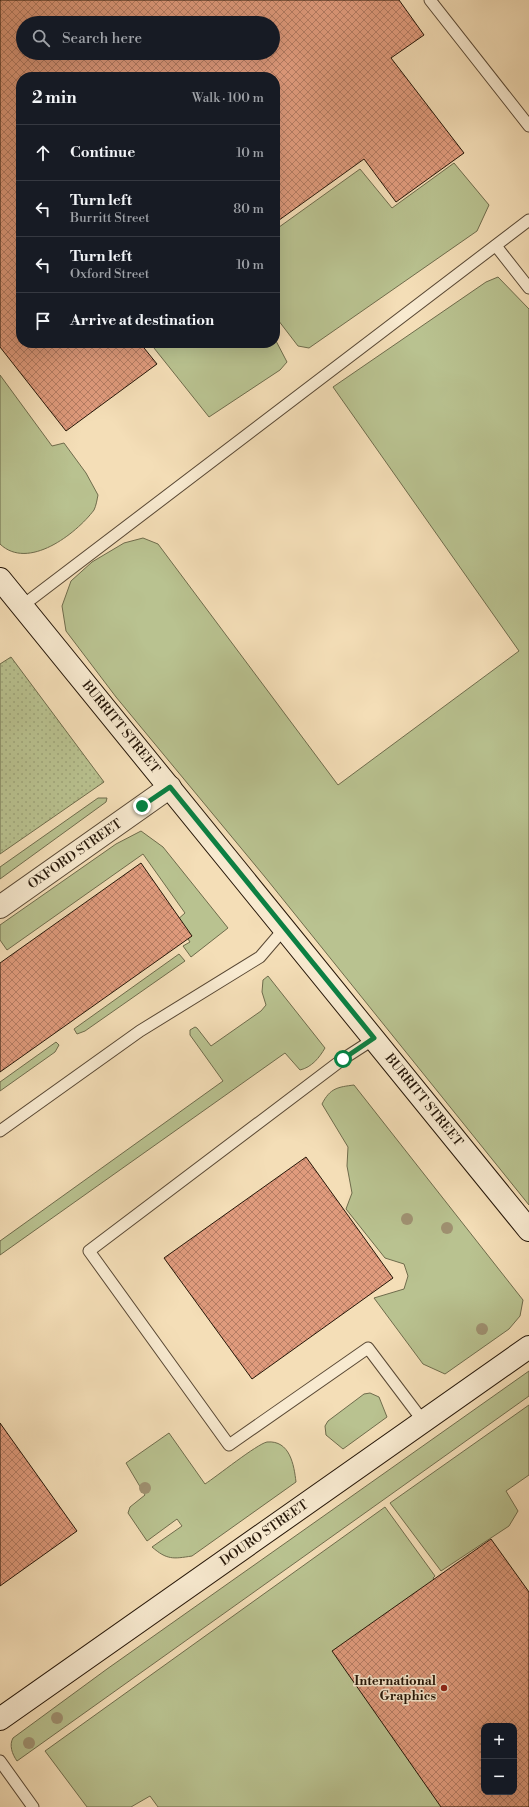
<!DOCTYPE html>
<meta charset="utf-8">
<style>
body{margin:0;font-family:"Libre Bodoni",serif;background:#242831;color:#f1f3f6}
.controls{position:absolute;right:12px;bottom:12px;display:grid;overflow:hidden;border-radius:8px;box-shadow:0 4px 16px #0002}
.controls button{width:36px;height:36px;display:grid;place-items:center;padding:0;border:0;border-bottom:1px solid #363941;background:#171b24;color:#f1f3f6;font:20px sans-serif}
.stop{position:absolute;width:12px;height:12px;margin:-9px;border:3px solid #0b8043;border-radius:50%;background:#fff}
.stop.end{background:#0b8043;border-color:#fff;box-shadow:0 1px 4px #0008}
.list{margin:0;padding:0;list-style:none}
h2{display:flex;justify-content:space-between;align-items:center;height:52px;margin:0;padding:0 16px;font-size:17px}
h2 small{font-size:13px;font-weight:400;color:#9ea1a6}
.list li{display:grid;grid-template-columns:26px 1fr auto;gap:12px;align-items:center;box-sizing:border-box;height:56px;padding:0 16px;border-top:1px solid #363941}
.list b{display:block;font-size:15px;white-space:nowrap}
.list p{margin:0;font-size:13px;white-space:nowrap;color:#9ea1a6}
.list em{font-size:13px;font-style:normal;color:#9ea1a6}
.icon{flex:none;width:22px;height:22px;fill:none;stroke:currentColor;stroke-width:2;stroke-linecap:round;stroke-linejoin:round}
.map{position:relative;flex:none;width:529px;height:1807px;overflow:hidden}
.search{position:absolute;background:#171b24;box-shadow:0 4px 16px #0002;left:16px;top:16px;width:264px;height:44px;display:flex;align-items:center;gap:10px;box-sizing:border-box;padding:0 14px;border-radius:22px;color:#9ea1a6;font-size:15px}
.panel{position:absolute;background:#171b24;box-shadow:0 4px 16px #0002;left:16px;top:72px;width:264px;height:276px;border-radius:16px}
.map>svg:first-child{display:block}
</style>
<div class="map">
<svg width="529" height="1807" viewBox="0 0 529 1807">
<defs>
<pattern id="park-dots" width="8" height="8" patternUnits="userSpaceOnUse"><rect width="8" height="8" fill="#b9c290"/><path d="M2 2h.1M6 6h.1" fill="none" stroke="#9fa67b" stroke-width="1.8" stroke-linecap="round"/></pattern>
<pattern id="building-cross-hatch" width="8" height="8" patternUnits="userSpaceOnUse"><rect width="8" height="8" fill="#e09b7d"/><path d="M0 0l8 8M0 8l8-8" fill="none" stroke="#b57d64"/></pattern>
</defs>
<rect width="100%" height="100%" fill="#f4deb7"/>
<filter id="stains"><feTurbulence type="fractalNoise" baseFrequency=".005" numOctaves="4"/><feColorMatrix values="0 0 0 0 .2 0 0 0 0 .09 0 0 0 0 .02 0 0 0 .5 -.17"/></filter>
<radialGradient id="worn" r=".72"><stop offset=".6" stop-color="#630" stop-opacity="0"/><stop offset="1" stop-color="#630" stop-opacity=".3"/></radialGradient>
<g fill="#b9c290" stroke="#6f6c4c">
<polygon points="454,163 489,205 477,231 309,348 298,346 275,316 275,230 360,169 392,208"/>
<polygon points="498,277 529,309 529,1205 265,877 116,697 66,631 62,606 71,581 92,562 124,543 143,538 158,544 338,785 519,651 333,387 486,282"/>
<polygon points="275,339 287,362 280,370 209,417 150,343 275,343"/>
<path d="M0,375L52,446L64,443L86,473L98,495C97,500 96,506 94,510C76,534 28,571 0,544Z"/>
<polygon points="98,798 107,798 106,802 0,879 0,867"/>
<polygon points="141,831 163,847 228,928 191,957 183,946 190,942 176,921 185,913 143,854 7,950 0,940 0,925 116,844"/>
<polygon points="179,954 185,961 85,1031 77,1034 74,1029"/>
<path d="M268,976L325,1048C319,1058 312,1067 300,1070L285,1053L0,1255V1241L223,1081L190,1035V1030L195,1027L197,1028L211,1046L261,1011L266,1005L262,992L263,980Z"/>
<polygon points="56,1042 59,1045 55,1052 0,1091 0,1082"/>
<path d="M354,1085L523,1300L520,1316L509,1329L445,1374L423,1364L374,1298L404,1289L408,1276L404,1264L385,1258L346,1209L352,1193L347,1166L348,1147L322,1104C330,1088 338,1087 354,1085Z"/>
<path d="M529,1371V1396L17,1761C12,1754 9,1745 13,1738L107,1669Z"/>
<polygon points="370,1393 379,1397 387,1417 343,1449 326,1435 325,1426 328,1421 364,1394"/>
<polygon points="529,1405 529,1475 506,1491 518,1511 509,1526 441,1571 390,1503"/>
<path d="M169,1433L205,1484C216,1477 257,1444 267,1442C290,1440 294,1465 296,1482L192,1556C173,1559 167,1560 152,1547L182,1526L177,1519L147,1541L128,1513L130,1507L145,1495L126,1463Z"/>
<polygon points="385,1507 435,1576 433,1578 436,1582 441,1807 158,1807 150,1796 131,1807 87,1807 45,1751"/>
</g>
<polygon fill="url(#park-dots)" stroke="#6f6c4c" points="11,657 104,782 0,854 0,664"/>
<g fill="url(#building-cross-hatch)" stroke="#251608" fill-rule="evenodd">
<path d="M0,0H399L424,35L391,58L464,153L396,202L364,159L275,223V77H21V343H140L157,364L66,431L0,347ZM23,23H273V53H23Z"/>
<polygon points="141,863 192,936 0,1072 0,963"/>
<polygon points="306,1157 393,1278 252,1379 164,1258"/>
<polygon points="0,1423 77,1531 0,1586"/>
<path d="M491,1539L529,1592V1807H441L332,1651ZM484,1726H514V1792H484Z"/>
</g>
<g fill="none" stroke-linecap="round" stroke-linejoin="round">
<g stroke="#594834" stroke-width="13">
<g id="lane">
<polyline points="430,0 529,126"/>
<polyline points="496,246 529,288"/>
<polyline points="22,606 529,220"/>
<polyline points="374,1039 343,1059 89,1251 229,1445 368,1348 423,1421"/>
<polyline points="0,1131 140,1031 260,957 284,929"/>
<polyline points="0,1761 33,1807"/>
</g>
</g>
<g stroke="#594834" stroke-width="24">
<polyline id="street" points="0,907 170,787"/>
</g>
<g stroke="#251608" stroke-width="24">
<g id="secondary">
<polyline points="0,579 529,1230"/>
<polyline points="0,1719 529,1347"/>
</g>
</g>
<use href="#lane" stroke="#f8ead0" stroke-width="11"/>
<use href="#street" stroke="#f8ead0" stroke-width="22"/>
<use href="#secondary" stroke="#f8ead0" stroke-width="22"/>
</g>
<g fill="#9f9171">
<circle cx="407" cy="1219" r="6"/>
<circle cx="447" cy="1228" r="6"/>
<circle cx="482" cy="1329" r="6"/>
<circle cx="145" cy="1488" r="6"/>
<circle cx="57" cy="1718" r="6"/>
<circle cx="29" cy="1743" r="6"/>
</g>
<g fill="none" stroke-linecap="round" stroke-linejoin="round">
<polyline stroke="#0b8043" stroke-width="5" points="142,806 170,787 374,1038 343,1059"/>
</g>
<circle fill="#8f2418" stroke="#f8ead0" stroke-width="1.5" cx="444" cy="1688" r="4"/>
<g text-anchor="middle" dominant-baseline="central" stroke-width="3" stroke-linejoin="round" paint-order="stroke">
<g font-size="13" fill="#251608" stroke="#f8ead0">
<text transform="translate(121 727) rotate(51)">BURRITT STREET</text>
<text transform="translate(75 854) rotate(-35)">OXFORD STREET</text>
<text transform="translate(424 1100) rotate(51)">BURRITT STREET</text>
<text transform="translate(264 1533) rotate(-35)">DOURO STREET</text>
</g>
<g font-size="13" font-weight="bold" fill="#251608" stroke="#f8ead0" text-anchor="end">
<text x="436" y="1681">International<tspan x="436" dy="15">Graphics</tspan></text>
</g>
</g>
<rect width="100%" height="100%" filter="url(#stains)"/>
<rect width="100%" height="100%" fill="url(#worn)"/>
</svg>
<div class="controls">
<button>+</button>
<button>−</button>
</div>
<div class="stop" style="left:343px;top:1059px"></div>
<div class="stop end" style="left:142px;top:806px"></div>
<div class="search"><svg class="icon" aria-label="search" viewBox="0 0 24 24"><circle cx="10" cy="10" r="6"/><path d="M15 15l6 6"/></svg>Search here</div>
<section class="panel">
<h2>2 min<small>Walk · 100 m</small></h2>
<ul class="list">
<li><svg class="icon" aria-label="ahead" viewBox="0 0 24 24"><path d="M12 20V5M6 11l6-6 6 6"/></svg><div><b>Continue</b></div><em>10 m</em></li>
<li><svg class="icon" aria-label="left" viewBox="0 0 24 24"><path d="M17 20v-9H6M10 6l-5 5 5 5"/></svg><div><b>Turn left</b><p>Burritt Street</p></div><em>80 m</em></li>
<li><svg class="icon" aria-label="left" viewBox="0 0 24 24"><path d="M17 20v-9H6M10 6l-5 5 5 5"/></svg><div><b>Turn left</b><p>Oxford Street</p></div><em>10 m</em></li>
<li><svg class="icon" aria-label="arrive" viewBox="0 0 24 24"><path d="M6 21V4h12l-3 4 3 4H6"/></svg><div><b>Arrive at destination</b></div></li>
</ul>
</section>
</div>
